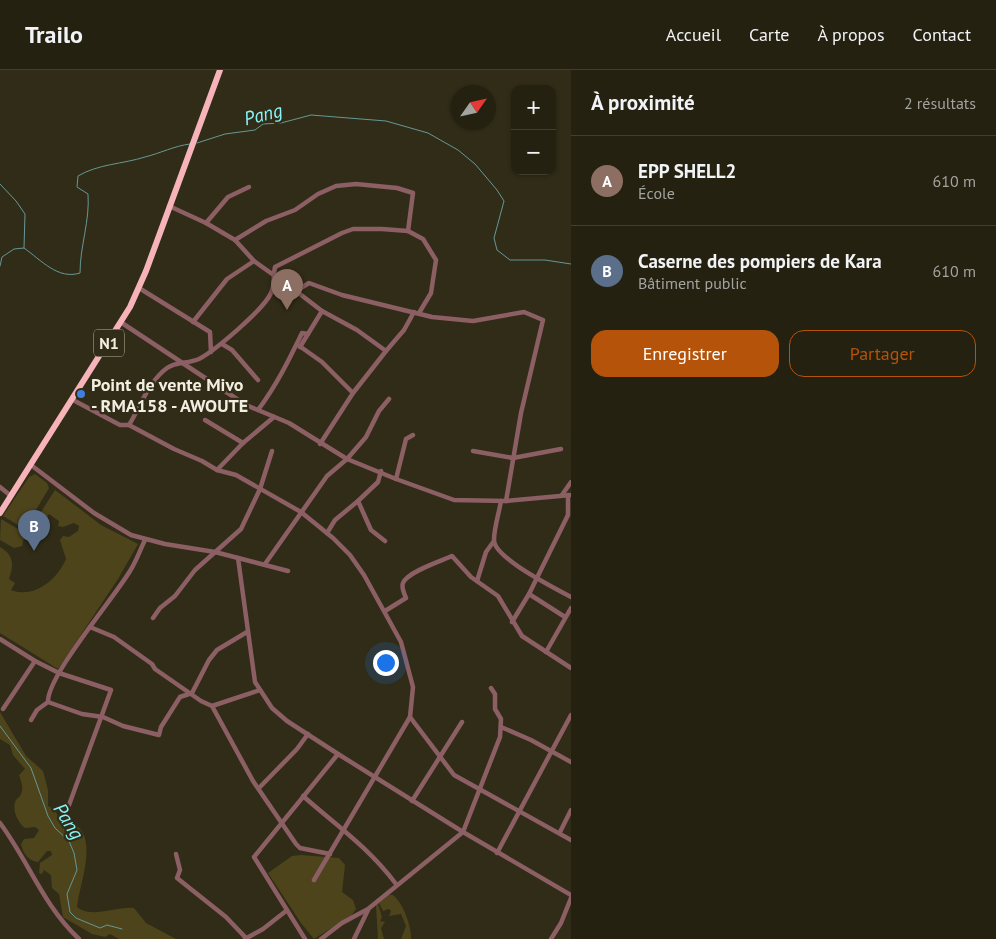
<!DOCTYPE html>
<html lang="fr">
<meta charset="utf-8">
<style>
body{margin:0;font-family:"PT Sans",sans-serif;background:#312e1f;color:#f1f3f6}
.controls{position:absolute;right:15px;top:15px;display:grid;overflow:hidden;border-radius:10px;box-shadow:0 1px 4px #0004}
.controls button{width:45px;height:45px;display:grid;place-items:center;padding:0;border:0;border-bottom:1px solid #423e31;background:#252111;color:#f1f3f6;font:25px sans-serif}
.compass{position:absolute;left:451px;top:15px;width:45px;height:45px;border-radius:50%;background:#252111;box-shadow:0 1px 4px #0004;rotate:56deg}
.you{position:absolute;left:385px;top:592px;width:18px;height:18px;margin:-12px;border:4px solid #fff;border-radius:50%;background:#1a73e8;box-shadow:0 0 0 8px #1a73e833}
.badge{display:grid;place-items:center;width:32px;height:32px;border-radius:50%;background:#b45309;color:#fff;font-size:16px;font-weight:700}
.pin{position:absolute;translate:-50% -41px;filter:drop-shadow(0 1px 2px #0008)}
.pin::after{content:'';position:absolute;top:26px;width:18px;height:15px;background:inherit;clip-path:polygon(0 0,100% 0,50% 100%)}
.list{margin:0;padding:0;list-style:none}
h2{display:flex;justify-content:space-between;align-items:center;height:65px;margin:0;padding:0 20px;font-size:21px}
h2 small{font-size:16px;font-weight:400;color:#a3a39f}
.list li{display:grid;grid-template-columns:32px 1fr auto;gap:15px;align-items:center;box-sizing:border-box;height:90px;padding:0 20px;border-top:1px solid #423e31}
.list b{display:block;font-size:19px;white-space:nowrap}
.list p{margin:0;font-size:16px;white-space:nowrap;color:#a3a39f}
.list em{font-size:16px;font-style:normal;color:#a3a39f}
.actions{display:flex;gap:10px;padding:15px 20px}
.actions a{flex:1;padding:11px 0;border:1px solid #b45309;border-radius:15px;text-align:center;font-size:18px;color:#b45309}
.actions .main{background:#b45309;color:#fff}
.map{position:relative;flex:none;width:571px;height:869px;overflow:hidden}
header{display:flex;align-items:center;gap:30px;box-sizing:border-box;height:70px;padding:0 25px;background:#252111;border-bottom:1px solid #423e31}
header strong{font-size:24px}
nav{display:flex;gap:28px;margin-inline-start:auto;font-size:18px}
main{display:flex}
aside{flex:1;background:#252111}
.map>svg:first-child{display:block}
</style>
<header>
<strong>Trailo</strong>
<nav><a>Accueil</a><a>Carte</a><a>À propos</a><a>Contact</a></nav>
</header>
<main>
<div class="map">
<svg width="571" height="869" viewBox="0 0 571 869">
<rect width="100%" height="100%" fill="#312c17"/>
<g fill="#4d441b">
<polygon points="35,404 47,413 49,418 30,450 26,449 22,454 25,456 23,458 3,446 29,407"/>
<path d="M55,420L101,455L138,474L118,509L58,599L0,563V477C14,485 14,495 9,509L15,513L11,520C34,529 57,510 66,489L60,470L63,466L69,467L78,461L79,456L74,453L63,457L58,456L59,451L49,444L42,454L46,457L45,459L34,453Z"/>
<polygon points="1,449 25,463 22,476 14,478 0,470"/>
<path d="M0,642L26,686L43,701L48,720V736L55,740L58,747C64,750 71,752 76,755C98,771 79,815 77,837C91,849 116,836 134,838L146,853L176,869H119L110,864L105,867L92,864L63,847L59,824L52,818L51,805L44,800L42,804L39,803L40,793L52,785L51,781H47L38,792C28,791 23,783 21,774L24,769L34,768L39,760L35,757L25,758C18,753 11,739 16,730C17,728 20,727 21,724C24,718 21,711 19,705L25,699L13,685L10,675L0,669Z"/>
<polygon points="301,785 339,788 345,795 342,822 353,830 356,839 351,846 314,869 301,853 268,803 292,786"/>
<path d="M389,825H393C403,833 412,857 411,869H401L406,856L401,844L389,846L391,841L389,839L383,841L379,833Z"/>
<polygon points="378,834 382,847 380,851 385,852 381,858 384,869 378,869 376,835"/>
</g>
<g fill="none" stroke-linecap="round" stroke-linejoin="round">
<g stroke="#659896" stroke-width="1">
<polyline points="197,73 225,64 255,60 263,54 281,53 311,45 386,51 428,63 458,80 475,94 497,120 504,131 494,168 497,180 510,190 545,190 571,194"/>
<polyline points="0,114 16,131 25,144 24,178"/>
<path d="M0,196L2,187L14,179L24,178C41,190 58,210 80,203C80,176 90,151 88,124L77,117L78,106C98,94 123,94 145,87C161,83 174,76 190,74"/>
<polyline points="0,656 31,698 48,746 55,758 69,771 74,783 77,800 67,824 70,842 76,848 100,858 107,855 122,859"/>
</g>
<g stroke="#8c5f64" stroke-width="4.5">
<polyline points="169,136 206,153 235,170 254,191 296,221 309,213 342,225 432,247 473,251 524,242 543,250 521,343 506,431"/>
<polyline points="206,153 228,127 249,117"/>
<polyline points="235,170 266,151 295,140 318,124 336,116 356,114 397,118 413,123 408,161"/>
<polyline points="139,218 210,262 211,282"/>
<polyline points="296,221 322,241"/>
<polyline points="193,252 227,209 254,191"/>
<polyline points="122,253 246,335 289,353 347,389 396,409 454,430 506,431 571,425"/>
<polyline points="222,274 232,280 258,310"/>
<polyline points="298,275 322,292 353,323"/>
<polyline points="300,277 322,241 357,260 386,281 404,260 414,242"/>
<polyline points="73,330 120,355 129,355 174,379 202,391 217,400 236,405 301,442 333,468 350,485 364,505 401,572 413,617 410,647 314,810"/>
<path d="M258,340C276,316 289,290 302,263L308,264"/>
<polyline points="205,350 243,373"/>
<path d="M129,355C140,337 149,311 167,298C177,291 188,294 199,289C216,280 264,239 271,223C275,215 273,206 275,197L342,163L353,159H382L408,161L423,169L436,190L431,223L419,243"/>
<polyline points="320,374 353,323 386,281"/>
<polyline points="473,381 513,388 561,379"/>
<polyline points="31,395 94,443 131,465 165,474 215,482 288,501"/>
<polyline points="217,400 243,373 274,347"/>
<polyline points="381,401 378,412 358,431 371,460 385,471"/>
<polyline points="396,409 406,369 413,365"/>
<polyline points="0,417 11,426"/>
<polyline points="562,425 571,412"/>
<path d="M501,431C499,443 494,458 494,470C494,488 555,518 571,527"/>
<polyline points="327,463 335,450 358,431"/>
<polyline points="238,488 255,612 272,638 287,651 338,684 463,762 571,825"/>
<polyline points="265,494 327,406 347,389 366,367 379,341 389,329"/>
<polyline points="477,511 486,482 494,471"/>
<polyline points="529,524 565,547"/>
<path d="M385,541L406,528C404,523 401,517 403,513C407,502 441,491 452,486L471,507L498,526L522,566L571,598"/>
<polyline points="153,548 160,538 175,526 195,500 241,459 260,419 272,381"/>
<polyline points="512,552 529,524 568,445 568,425"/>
<polyline points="90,557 114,567 152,594 155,599 201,631 212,636 253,711 296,774 300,778 330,784"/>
<polyline points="0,569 35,591 59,603 111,620 69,735"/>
<polyline points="546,582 571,538"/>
<path d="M48,632C47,606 114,528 130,501C136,492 140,480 145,470"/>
<polyline points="212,636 260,620"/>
<polyline points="3,639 35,591"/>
<polyline points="410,647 454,705 571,770"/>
<polyline points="31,650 37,640 48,632 82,644 103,647 123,656 159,665 161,657 180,627 192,623 209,590 217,580 247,562"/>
<polyline points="501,657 531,670 571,692"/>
<polyline points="259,718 297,679 308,664"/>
<path d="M303,726C337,756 368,777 396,814"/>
<polyline points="412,731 462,652"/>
<path d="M0,753C29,792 43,835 79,869"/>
<polyline points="560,762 571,740"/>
<polyline points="497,783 571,645"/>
<polyline points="176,784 180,800 177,808 226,847 246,868"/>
<polyline points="245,869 263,859 286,841"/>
<polyline points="305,869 254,787 338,684"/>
<polyline points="321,869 342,853 368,839 463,762 500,667 501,649 495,639 495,624 491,618"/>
<polyline points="354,869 368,840"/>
<polyline points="551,869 561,853 571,828"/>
</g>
<polyline stroke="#f7b3ba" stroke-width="6" points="0,443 130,237 146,201 220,0"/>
</g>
<circle fill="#3f7fe0" stroke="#312c17" stroke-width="2" cx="81" cy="324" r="5"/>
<g text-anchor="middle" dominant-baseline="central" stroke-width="4.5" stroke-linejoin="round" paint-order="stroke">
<rect fill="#312c17" stroke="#b8b4a5" stroke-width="1" x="94" y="259.5" width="30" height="27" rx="4"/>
<g font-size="16" font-weight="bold" fill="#f2efe2">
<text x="109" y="273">N1</text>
</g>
<g font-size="18" font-weight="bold" fill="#f2efe2" stroke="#312c17" text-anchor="start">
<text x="91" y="314">Point de vente Mivo<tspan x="91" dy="21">- RMA158 - AWOUTE</tspan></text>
</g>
<g font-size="19" font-style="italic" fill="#87f5fa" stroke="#312c17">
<text transform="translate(263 44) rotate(-14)">Pang</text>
<text transform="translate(69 751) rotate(58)">Pang</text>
</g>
</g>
</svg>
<div class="controls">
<button>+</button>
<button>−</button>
</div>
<svg class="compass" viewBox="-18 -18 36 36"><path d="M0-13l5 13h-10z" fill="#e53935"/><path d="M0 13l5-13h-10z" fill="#a3a39f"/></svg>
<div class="you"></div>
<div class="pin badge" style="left:287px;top:240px;background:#8d6e63">A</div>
<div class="pin badge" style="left:34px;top:481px;background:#5c6f8a">B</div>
</div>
<aside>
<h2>À proximité<small>2 résultats</small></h2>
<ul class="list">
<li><span class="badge" style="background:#8d6e63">A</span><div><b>EPP SHELL2</b><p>École</p></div><em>610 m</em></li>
<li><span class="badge" style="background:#5c6f8a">B</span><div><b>Caserne des pompiers de Kara</b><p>Bâtiment public</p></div><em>610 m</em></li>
</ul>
<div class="actions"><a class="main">Enregistrer</a><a>Partager</a></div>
</aside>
</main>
